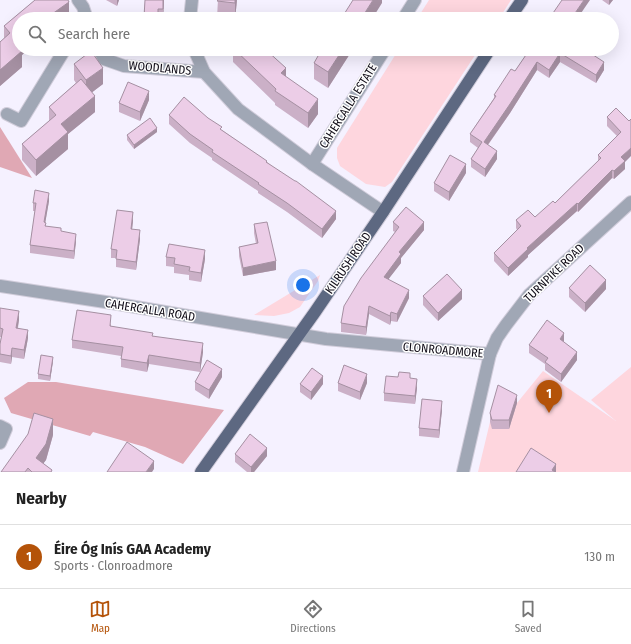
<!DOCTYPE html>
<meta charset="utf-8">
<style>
body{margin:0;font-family:"Fira Sans Condensed",sans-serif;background:#f2f2f2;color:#222}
.you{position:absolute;left:303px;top:285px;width:14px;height:14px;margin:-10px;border:3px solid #fff;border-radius:50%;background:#1a73e8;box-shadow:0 0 0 6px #1a73e833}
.badge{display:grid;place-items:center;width:26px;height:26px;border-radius:50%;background:#b45309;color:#fff;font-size:13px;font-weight:700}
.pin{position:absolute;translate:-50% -33px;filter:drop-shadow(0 1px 2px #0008)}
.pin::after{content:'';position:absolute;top:21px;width:14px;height:12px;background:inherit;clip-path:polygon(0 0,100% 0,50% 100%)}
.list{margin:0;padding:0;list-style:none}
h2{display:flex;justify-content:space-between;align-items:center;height:52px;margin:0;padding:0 16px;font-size:17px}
h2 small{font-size:13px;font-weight:400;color:#767676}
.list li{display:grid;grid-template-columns:26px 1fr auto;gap:12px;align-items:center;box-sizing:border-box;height:64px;padding:0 16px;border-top:1px solid #e0e0e0}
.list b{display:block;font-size:15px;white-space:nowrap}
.list p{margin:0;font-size:13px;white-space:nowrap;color:#767676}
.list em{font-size:13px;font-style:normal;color:#767676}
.icon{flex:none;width:22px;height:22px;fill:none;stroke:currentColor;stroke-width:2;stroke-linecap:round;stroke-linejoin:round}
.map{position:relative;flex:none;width:631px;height:472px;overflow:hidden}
.search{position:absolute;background:#fff;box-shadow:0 4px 16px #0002;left:12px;right:12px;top:12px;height:44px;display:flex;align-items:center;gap:10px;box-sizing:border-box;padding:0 14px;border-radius:22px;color:#767676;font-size:15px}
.sheet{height:116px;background:#fff}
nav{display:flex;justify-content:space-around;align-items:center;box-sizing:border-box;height:56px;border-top:1px solid #e0e0e0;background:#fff;font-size:11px;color:#767676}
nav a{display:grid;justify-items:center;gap:2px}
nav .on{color:#b45309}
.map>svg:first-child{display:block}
</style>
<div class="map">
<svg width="631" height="472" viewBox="0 0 631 472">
<rect width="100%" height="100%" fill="#f5f1ff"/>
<g fill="#fed6de">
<polygon points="429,0 511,0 499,19 417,19"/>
<polygon points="399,49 479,49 392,182 385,187 366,184 340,166 337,158 337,148"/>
<polygon points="320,275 318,281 300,307 289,313 274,316 254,315"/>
<polygon points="631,367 631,472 478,472 490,422 498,394 517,403 543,371 616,421 591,400"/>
</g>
<g fill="#e0a8b4">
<polygon points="0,127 32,178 0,167"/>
<polygon points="28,382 56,382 224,410 183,464 145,447 93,432 90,436 11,413 4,398"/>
</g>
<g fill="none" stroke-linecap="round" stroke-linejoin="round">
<g stroke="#d0ccda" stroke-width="14">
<g id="minor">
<polyline points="78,0 83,7 87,19"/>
<polyline points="190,19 192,0"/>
<polyline points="403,19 415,0"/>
<polyline points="99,49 104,59 124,66 204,72"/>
<polyline points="194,49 204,72 238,109 312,164 383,212"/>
<polyline points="7,114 21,121 65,49"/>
<polyline points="312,164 385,49"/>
<polyline points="0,286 112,303 326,339 490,354"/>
<polyline points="0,426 6,429 0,443"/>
<polyline points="463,472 490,354 497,338 506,325 529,295 631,202"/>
</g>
</g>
<g stroke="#d0ccda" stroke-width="14">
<g id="major">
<polyline points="509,19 522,0"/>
<polyline points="201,472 315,312 383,212 490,49"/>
</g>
</g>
<use href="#minor" stroke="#a0a7b5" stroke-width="12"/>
<use href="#major" stroke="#5d6881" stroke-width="12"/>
</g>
<g fill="#cbb0c7">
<polygon points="35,0 68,0 69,2 69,18 67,19 19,19 19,49 28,49 22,55 22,67 0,86 0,42 4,39 4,26"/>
<polygon points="106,0 119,0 117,6"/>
<polygon points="145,0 164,0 163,19 140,19 144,17"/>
<polygon points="218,0 237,0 235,19 217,17"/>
<polygon points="602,0 613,0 609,5"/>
<polygon points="233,49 265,49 286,77 318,114 308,128 275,105 275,103 233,62"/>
<polygon points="353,49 328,88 314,79 314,63"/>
<polygon points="530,49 584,49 604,70 596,83 560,62 549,78 537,70 510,113 488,145 497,159 485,177 471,167 471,159 478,148 470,142 470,134 494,98 494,95 515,71"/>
<polygon points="74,64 103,84 92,92 95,112 68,134 68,149 36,176 22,160 22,144 49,121 49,107 76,83 74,80"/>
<polygon points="149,100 140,121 119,112 119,103"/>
<polygon points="169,115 222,130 267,162 336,219 322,238 287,212 258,193 258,191 212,160 212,158 190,143 169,124"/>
<polygon points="607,117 629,121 625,162 625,169 614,179 612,178 578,212 577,211 528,255 528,257 508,276 494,261 494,253 517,230 516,228 516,220 535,217 555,203 598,161 598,155 617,136 607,126"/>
<polygon points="157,132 134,149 127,140 127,135"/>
<polygon points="466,173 449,201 434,191 434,183"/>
<polygon points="49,201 45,223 46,226 61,231 76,241 74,259 30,253 30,245 35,211 33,211 33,203"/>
<polygon points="133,221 132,229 140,239 136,270 116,267 116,258 111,258 111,249"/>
<polygon points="393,222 424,230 401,258 401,263 388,279 409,298 397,322 391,321 390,325 369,314 366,335 341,332 341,323 395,232 393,231"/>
<polygon points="254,224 276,270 243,276 239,256 239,247 256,244 254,233"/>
<polygon points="166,257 205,259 201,282 189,280 189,275 174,273 174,267 166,266"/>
<polygon points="569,288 606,289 585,312 569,297"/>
<polygon points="423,296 462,299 438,321 423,305"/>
<polygon points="0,308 19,320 18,328 28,338 24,359 12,357 11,364 0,362 0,344 1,337 0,337"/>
<polygon points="111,324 111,326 153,336 203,352 200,372 149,364 147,372 121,367 121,356 72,348 72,340"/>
<polygon points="564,341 563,342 577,360 561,382 545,370 545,364 529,353 529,345"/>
<polygon points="53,361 50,381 38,379 38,374"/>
<polygon points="222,377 209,399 195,390 195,382"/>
<polygon points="410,378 417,388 415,404 384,401 384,393"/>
<polygon points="338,383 367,383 360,400 338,391"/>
<polygon points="300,384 323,384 311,400 300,392"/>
<polygon points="517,403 509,429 492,429 490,422 490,413"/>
<polygon points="442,410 439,438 419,436 419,428"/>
<polygon points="53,435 46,460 43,463 52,472 1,472"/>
<polygon points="235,454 267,456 254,472 247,472 235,462"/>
</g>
<g fill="#a590a2">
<polygon points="117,0 119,0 117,6"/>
<polygon points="163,0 164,0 163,19"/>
<polygon points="235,0 237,0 235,19"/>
<polygon points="373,0 382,0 382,3 372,19 361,19"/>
<polygon points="584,0 590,0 577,19 571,19"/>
<polygon points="609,0 613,0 609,5"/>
<polygon points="69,2 69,18 67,19 45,19"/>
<polygon points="19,41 19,49 28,49 22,55 22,67 0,86 0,70 16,44"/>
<polygon points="343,49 353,49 328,88 328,72"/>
<polygon points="560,53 560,62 549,78 549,70"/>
<polygon points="537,62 537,70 510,113 484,150 484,142"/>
<polygon points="604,62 604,70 596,83 596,75"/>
<polygon points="103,68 103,84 86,97 86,80"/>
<polygon points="286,68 286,82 281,73"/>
<polygon points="149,91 149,100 140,121 140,112"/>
<polygon points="95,96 95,112 68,134 68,149 36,176 36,160 61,124"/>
<polygon points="318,99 318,114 308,128 308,113"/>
<polygon points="157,128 157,132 134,149 134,145"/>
<polygon points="631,148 631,156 625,162 625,169 614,179 614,171 621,157"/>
<polygon points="497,151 497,159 485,177 485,169"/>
<polygon points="466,164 466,173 449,201 449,192"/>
<polygon points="612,170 612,178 578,212 578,204"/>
<polygon points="49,193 49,201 44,230 44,222"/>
<polygon points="577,203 577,211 528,255 528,257 508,276 508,268 527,248"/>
<polygon points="336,211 336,219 322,238 322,229"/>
<polygon points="133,212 133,221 131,238 131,229"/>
<polygon points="424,222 424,230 401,258 401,263 384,285 384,277 399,252"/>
<polygon points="140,230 140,239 136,270 136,262"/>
<polygon points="76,234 76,241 74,259 74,251"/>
<polygon points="205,250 205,259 201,282 201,273"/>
<polygon points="276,261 276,270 243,276 243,268"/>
<polygon points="606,280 606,289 585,312 585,303"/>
<polygon points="409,290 409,298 397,322 397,314"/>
<polygon points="462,290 462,299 438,321 438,313"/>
<polygon points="369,306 369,314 366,335 366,327"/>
<polygon points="19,311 19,320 16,336 16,328"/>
<polygon points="391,312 391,321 390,325 390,316"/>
<polygon points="28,330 28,338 24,359 24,350"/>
<polygon points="564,333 564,341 560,347 560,339"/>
<polygon points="203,343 203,352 200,372 200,363"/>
<polygon points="12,348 12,357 11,364 11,356"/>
<polygon points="577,352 577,360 561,382 561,374"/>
<polygon points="149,355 149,364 147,372 147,363"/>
<polygon points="53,357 53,361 50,381 50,376"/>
<polygon points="222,369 222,377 209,399 209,390"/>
<polygon points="367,374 367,383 360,400 360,392"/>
<polygon points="323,376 323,384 311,400 311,392"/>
<polygon points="417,379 417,388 415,404 415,396"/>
<polygon points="517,395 517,403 509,429 509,420"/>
<polygon points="442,401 442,410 439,438 439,430"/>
<polygon points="53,419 53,435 46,460 37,472 36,458"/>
<polygon points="267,448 267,456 254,472 251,472 251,467"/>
<polygon points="154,461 154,469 152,472 146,472"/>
<polygon points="556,464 556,472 552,472 552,470"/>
</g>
<g fill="#eccde7" stroke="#a590a2">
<polygon points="35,0 68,0 69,2 45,19 19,19 19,41 16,44 19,48 19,49 20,49 22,51 0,70 0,42 10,33 4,26"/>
<polygon points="145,0 163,0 163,9 158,9 158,19 140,19 140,17 144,17"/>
<polygon points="218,0 235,0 235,3 217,1"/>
<polygon points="353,0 373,0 361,19 341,19"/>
<polygon points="562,0 584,0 571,19 551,19 552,17 551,16"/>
<polygon points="234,49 265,49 286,68 281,73 318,99 308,113 275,91 276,89"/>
<polygon points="322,49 343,49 328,72 314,63"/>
<polygon points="530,49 584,49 604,62 596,75 560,53 549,70 537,62 510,104 484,142 497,151 485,169 471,159 482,142 470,134 496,96 494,95 511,69 515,71"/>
<polygon points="91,51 103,68 86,80 74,64"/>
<polygon points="81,79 95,96 61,124 68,132 36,160 22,144 56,115 49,107"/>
<polygon points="128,82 149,91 140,112 119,103"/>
<polygon points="184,97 208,118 222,127 220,129 267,161 266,162 295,181 296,181 336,211 322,229 287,203 258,184 259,183 212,152 213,150 190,134 169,115"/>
<polygon points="616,108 629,121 631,119 631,148 621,157 625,161 614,171 612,170 578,204 577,203 527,248 528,249 508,268 494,253 521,226 516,220 528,210 535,217 553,201 555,203 601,158 598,155 621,132 607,117"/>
<polygon points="150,118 157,128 134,145 127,135"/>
<polygon points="450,155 466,164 449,192 434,183"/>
<polygon points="35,190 49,193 44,222 46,223 45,226 61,228 61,231 76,234 74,251 30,245 36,203 33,203"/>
<polygon points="406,207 424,222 399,252 401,254 384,277 409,290 397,314 391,312 390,316 369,306 366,327 341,323 344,306 361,278 399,227 393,222"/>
<polygon points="117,210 133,212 131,229 140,230 136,262 116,259 117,250 111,249"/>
<polygon points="267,222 276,261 243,268 239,247 258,243 254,224"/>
<polygon points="169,244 205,250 201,273 189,271 190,267 174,264 175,258 166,257"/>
<polygon points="590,265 606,280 585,303 569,288"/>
<polygon points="447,274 462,290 438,313 423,296"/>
<polygon points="0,308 19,311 16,328 28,330 24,350 12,348 11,356 0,354 0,344 3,329 0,328"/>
<polygon points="77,310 111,315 110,326 153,333 152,336 203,343 200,363 149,355 147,363 121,359 123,347 72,340"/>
<polygon points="547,320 564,333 560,339 577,352 561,374 545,362 548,358 529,345"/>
<polygon points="41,355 53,357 50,376 38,374"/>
<polygon points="207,360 222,369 209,390 195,382"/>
<polygon points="344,365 367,374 360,392 338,383"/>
<polygon points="312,368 323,376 311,392 300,384"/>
<polygon points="399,372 410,373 410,378 417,379 415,396 384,393 386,376 398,377"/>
<polygon points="498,385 517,395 509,420 492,420 490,413"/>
<polygon points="422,399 442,401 439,430 419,428"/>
<polygon points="34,413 53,419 46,444 36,458 52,470 51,472 32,472 28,468 25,472 1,472 28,434"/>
<polygon points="250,434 267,448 251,467 235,454"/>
<polygon points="127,442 154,461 146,472 107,472"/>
<polygon points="531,448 556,464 552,470 555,472 516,472"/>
</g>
<g text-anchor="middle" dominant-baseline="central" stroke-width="3" stroke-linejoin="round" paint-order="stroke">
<g font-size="12" fill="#100c17" stroke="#fff">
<text transform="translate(160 68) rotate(5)">WOODLANDS</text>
<text transform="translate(348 106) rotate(-58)">CAHERCALLA ESTATE</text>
<text transform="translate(348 263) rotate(-56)">KILRUSH ROAD</text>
<text transform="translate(554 273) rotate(-44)">TURNPIKE ROAD</text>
<text transform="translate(150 310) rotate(9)">CAHERCALLA ROAD</text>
<text transform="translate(443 350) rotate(5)">CLONROADMORE</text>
</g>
</g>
</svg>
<div class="you"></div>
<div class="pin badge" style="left:549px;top:413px">1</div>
<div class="search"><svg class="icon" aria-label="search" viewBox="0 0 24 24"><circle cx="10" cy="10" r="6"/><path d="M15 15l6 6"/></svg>Search here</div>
</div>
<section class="sheet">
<h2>Nearby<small></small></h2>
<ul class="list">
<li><span class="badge">1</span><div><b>Éire Óg Inís GAA Academy</b><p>Sports · Clonroadmore</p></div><em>130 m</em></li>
</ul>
</section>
<nav>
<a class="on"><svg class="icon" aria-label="map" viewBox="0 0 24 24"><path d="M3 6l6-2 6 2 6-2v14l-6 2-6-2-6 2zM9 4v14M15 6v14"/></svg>Map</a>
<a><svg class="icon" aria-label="directions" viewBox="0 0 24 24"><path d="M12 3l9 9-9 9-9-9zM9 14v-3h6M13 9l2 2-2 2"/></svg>Directions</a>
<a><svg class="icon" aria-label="saved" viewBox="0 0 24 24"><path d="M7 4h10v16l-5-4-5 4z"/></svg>Saved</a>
</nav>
